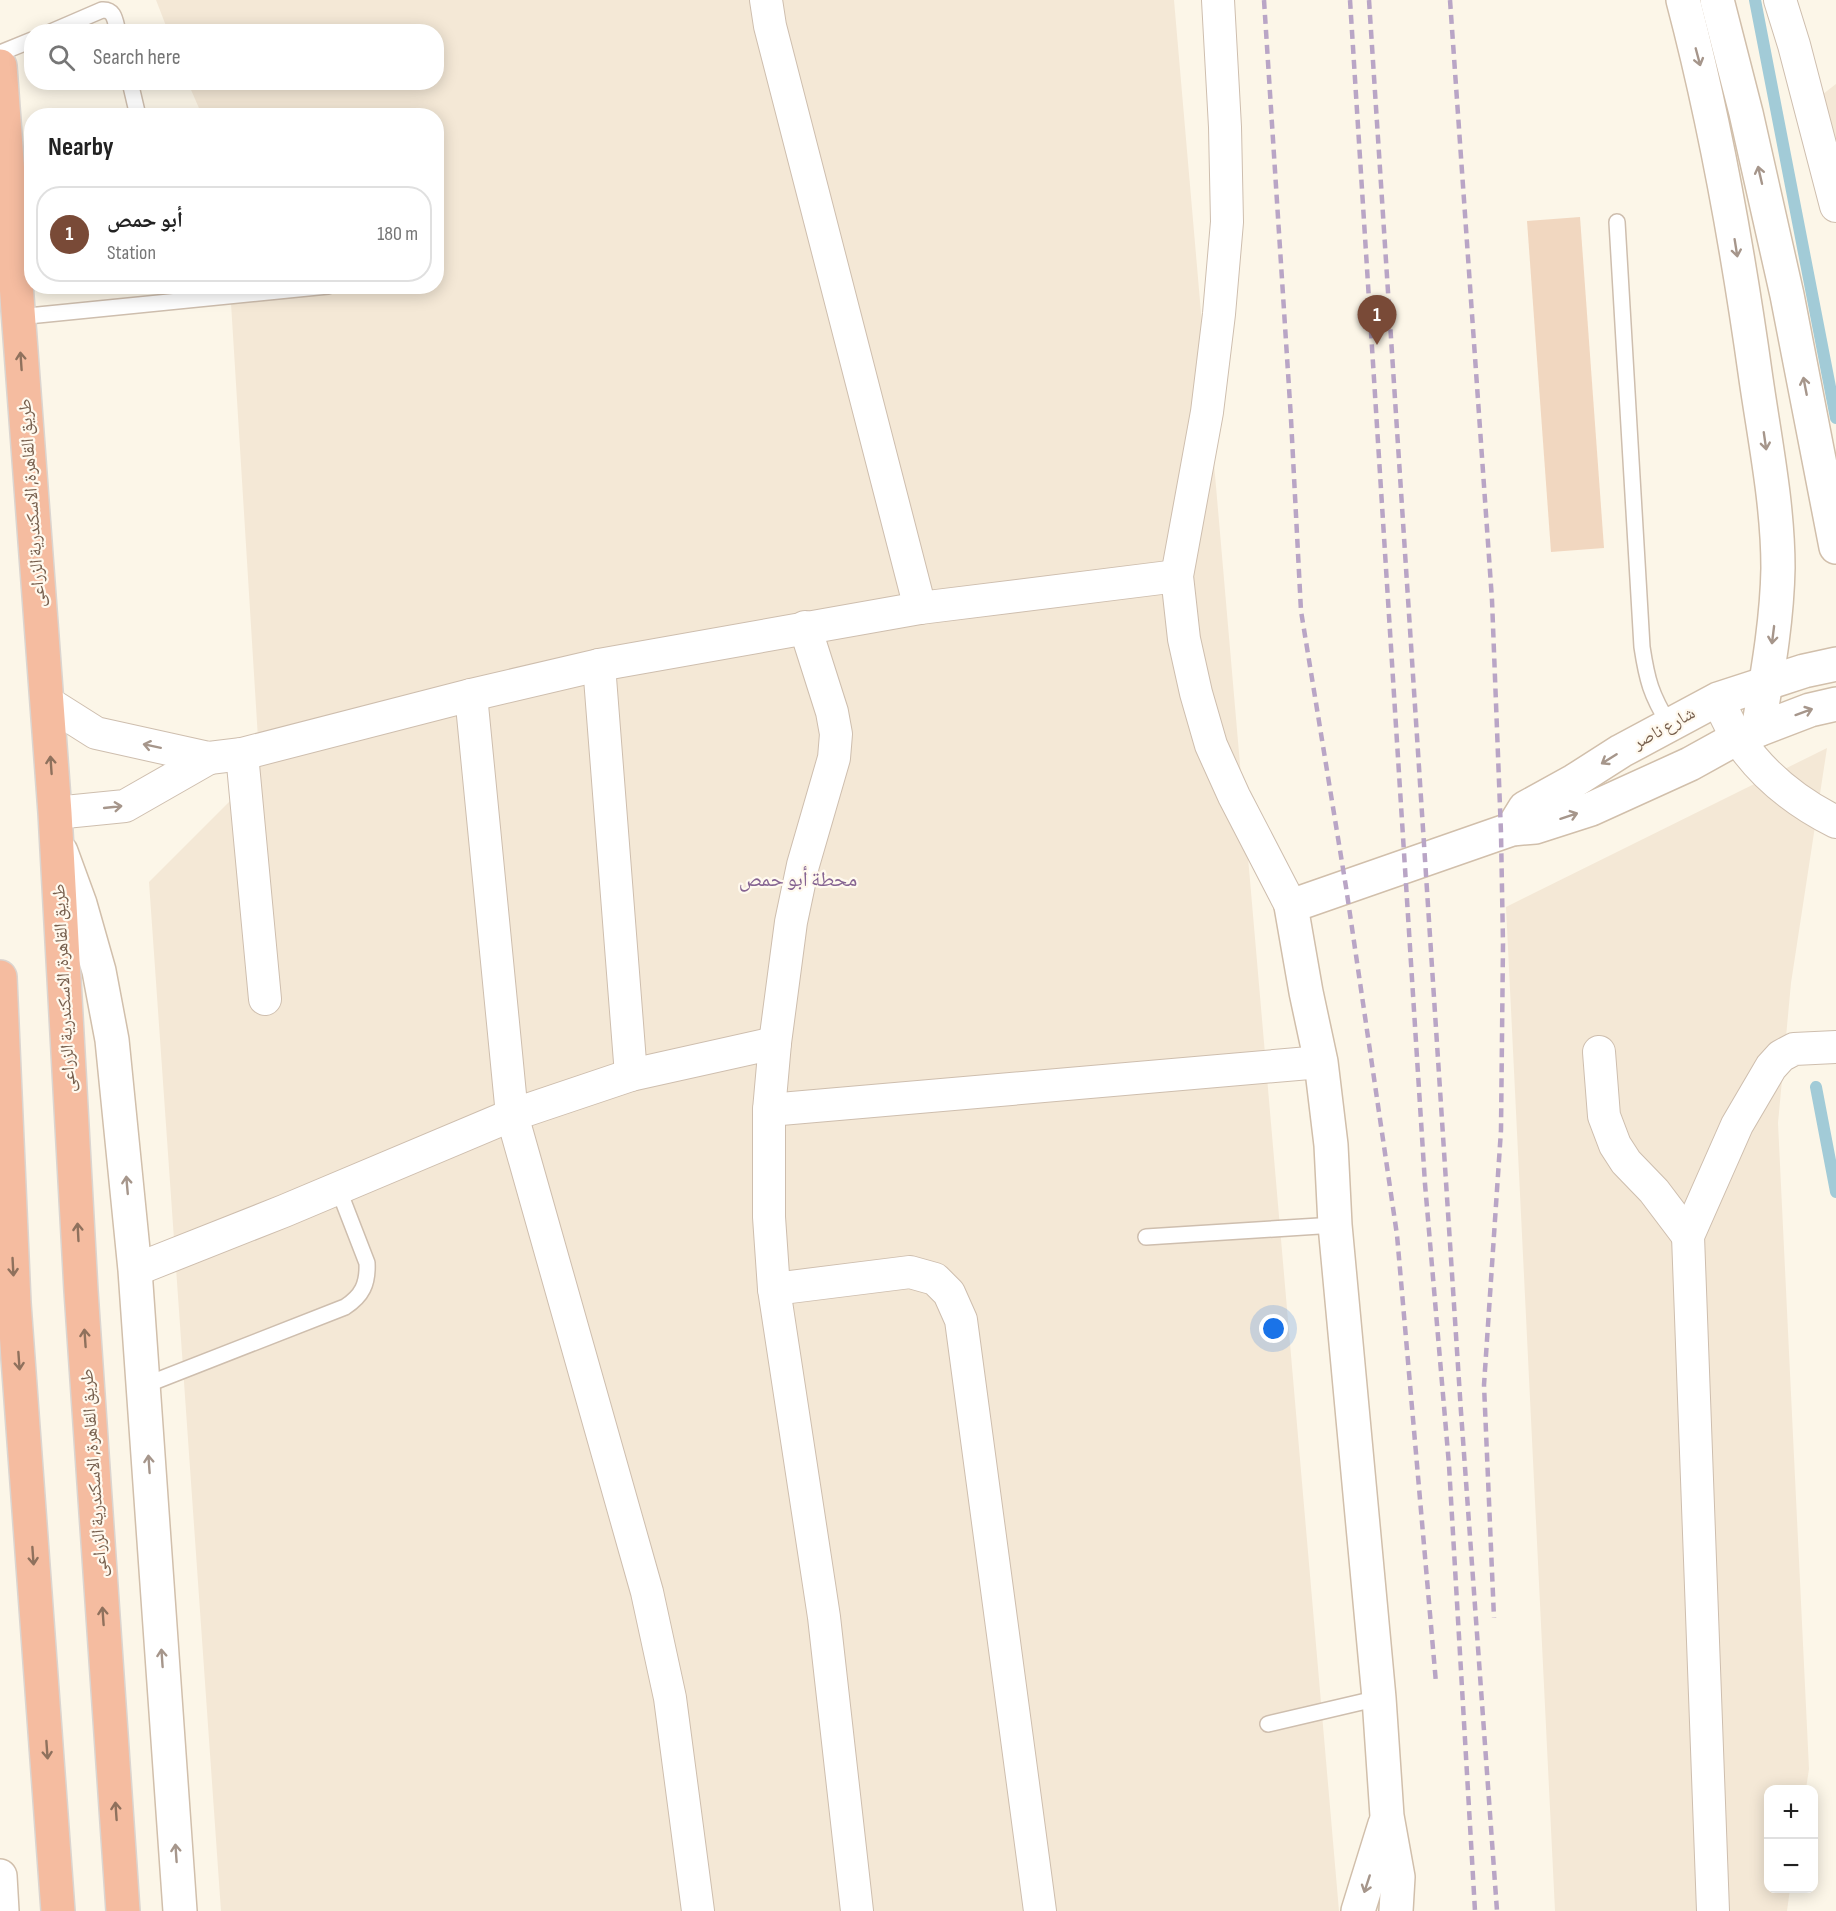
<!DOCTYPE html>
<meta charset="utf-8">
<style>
body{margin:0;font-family:"Sofia Sans Condensed","Noto Naskh Arabic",sans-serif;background:#f2f2f2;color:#222}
.controls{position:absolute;right:18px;bottom:18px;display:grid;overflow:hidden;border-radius:12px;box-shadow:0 3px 15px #0003}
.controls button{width:54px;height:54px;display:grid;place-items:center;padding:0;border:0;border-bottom:2px solid #e0e0e0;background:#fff;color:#222;font:30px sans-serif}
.you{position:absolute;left:1274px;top:1329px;width:21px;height:21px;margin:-15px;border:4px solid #fff;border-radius:50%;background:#1a73e8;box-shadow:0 0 0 9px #1a73e833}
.badge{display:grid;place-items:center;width:39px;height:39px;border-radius:50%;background:#794a37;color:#fff;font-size:20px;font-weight:700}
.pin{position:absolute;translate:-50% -50px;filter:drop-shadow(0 2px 3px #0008)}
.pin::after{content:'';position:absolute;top:32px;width:21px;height:18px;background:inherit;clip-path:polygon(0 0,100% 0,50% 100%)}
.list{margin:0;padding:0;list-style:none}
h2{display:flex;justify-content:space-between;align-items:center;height:78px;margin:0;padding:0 24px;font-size:26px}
h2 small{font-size:20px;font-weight:400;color:#767676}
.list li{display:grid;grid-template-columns:39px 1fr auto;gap:18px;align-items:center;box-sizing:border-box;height:96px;margin:0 12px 12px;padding:0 12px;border:2px solid #e0e0e0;border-radius:24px}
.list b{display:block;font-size:22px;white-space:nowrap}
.list p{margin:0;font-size:20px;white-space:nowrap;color:#767676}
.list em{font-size:20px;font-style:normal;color:#767676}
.icon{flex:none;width:33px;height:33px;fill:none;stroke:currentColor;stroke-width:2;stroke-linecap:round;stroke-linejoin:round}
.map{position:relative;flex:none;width:1836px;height:1911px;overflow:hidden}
.search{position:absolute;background:#fff;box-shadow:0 3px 15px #0003;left:24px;top:24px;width:420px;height:66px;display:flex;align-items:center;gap:15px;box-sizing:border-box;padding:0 21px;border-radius:24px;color:#767676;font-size:22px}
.panel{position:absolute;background:#fff;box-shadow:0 3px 15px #0003;left:24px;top:108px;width:420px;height:186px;border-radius:24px}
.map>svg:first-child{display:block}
</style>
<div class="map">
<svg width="1836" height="1911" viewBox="0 0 1836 1911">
<rect width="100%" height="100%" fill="#fcf6e8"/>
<g fill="#f4e8d6">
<polygon points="156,0 1174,0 1339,1911 221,1911 149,882 260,771 230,287 436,286 436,116 202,115 188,83 436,82 436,32 168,31"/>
<polygon points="1836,84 1836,183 1818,98"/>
<polygon points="1827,748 1791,983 1778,1123 1809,1769 1806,1789 1768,1790 1768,1888 1790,1889 1787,1911 1555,1911 1506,907"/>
</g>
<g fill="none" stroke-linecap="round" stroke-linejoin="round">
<g stroke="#a2cbd7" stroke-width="12">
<polyline points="1755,0 1836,418"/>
<polyline points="1816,1087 1836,1192"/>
</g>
</g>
<polygon fill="#f1d7c0" points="1580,217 1604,548 1551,552 1527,221"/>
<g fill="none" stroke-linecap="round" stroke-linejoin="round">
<g stroke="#cebeae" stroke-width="18">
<g id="lane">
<path d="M51,32L102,10C115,9 115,21 118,32"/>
<polyline points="0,53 32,40"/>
<polyline points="130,82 138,116"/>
<path d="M1617,222L1642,647C1647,680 1651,695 1669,724"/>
<polyline points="11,225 32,217"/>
<polyline points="18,317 328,286"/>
<polyline points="1146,1237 1335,1225"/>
<path d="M143,1386L345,1307C362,1296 368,1284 367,1263L338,1188"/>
<polyline points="1268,1724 1379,1698"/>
</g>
</g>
<g stroke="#cebeae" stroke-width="34">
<g id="street">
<polyline points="766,0 770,26 920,608"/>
<polyline points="1218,0 1225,127 1227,222 1219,314 1207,412 1177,576 1184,639 1196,693 1211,745 1234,796 1291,906"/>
<polyline points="1780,0 1794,45 1836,206"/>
<polyline points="805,627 832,712 836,734 834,758 803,865 791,922 775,1043 769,1110 769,1217 774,1289 824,1617 857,1911"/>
<polyline points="599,665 631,1075 775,1043"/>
<polyline points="471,695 512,1115 647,1592 670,1698 698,1911"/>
<path d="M1718,699C1724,712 1730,727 1739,740C1764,777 1796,802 1836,822"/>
<polyline points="47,702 96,733 209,758 242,754 471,695 599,665 920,608 1177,576"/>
<polyline points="242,754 265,999"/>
<polyline points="55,813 125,806 209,758"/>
<polyline points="1599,1052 1604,1116 1615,1145 1626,1162 1654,1191 1688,1236"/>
<polyline points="769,1110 1321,1062"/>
<polyline points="135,1270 284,1211 512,1115 631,1075"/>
<polyline points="774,1289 910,1272 935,1279 949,1293 961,1320 1040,1911"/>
<polyline points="1713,1911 1688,1236 1737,1125 1771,1067 1781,1056 1794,1049 1836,1047"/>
</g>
</g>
<g stroke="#d1bfab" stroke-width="36">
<g id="secondary">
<path d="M1683,0C1716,125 1738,250 1756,379C1765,441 1778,505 1778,568C1777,623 1767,676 1758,730"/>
<polyline points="1717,0 1746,113 1787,295 1836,547"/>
<polyline points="1512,829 1525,808 1574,781 1621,751 1718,699 1804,671 1836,664"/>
<polyline points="61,852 80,904 99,971 112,1040 135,1270 180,1911"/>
<polyline points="0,1876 2,1911"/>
<polyline points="1358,1911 1385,1824"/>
<polyline points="1396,1911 1398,1877 1387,1816 1379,1698 1335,1225 1331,1145 1321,1062 1306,992 1291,906 1512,829 1535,827 1591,809 1690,764 1737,738 1810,710 1836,704"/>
</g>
</g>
<g stroke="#dbd5d0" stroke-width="36">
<g id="highway">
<polyline points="0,66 55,813 81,1291 123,1911"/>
<polyline points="0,977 14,1303 58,1911"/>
</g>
</g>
<use href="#lane" stroke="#fff" stroke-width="15"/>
<use href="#street" stroke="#fff" stroke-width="32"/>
<use href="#secondary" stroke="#fff" stroke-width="33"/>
<use href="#highway" stroke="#f5bca0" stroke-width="33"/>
<g stroke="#b9a5c6" stroke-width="4.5" stroke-dasharray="9 6" stroke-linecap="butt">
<polyline points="1264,0 1291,419 1301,611 1346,887 1397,1235 1436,1683"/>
<polyline points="1350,0 1425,1184 1449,1465 1475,1911"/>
<polyline points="1369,0 1461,1412 1497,1911"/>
<polyline points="1450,0 1492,600 1501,833 1503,944 1501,1130 1484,1385 1494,1618"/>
</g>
</g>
<defs><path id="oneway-shaft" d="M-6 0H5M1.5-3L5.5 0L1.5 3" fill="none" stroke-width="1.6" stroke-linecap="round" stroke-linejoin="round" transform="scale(1.5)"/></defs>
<g stroke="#a6968b">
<use href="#oneway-shaft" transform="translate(1698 57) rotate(75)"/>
<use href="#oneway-shaft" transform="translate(1760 175) rotate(-103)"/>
<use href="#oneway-shaft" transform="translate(1736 248) rotate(81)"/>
<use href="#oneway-shaft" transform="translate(1805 386) rotate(-101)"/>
<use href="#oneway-shaft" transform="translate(1765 441) rotate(82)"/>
<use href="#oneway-shaft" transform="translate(1773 635) rotate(97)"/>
<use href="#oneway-shaft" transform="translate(1804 712) rotate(-20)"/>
<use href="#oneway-shaft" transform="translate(152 746) rotate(-168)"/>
<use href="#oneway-shaft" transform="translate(1609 759) rotate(148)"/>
<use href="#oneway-shaft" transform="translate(113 807) rotate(-6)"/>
<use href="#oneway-shaft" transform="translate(1569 816) rotate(-18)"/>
<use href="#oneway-shaft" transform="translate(127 1185) rotate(-95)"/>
<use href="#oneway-shaft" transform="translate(149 1464) rotate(-94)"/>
<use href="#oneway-shaft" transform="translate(162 1658) rotate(-94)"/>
<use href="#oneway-shaft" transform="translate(176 1853) rotate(-94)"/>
<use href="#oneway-shaft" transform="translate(1367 1884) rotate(108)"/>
</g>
<g stroke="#8f715d">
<use href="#oneway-shaft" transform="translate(21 361) rotate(-94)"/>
<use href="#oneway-shaft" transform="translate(51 765) rotate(-94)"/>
<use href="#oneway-shaft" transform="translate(78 1232) rotate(-93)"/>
<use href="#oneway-shaft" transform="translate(13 1267) rotate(87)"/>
<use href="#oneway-shaft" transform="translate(85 1338) rotate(-94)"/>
<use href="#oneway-shaft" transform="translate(19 1361) rotate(86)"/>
<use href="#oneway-shaft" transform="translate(33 1556) rotate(86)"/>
<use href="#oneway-shaft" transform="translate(103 1616) rotate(-94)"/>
<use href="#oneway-shaft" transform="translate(47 1750) rotate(86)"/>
<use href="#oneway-shaft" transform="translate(116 1811) rotate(-94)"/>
</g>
<g text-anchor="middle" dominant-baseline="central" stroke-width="4.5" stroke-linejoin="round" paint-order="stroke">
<g font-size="18" fill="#765e4c" stroke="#fff9ee">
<text transform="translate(32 503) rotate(-94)">طريق القاهرة, الاسكندرية الزراعى</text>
<text transform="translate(1664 728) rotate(-29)">شارع ناصر</text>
<text transform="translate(64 988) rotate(-93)">طريق القاهرة, الاسكندرية الزراعى</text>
<text transform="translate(94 1473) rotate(-94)">طريق القاهرة, الاسكندرية الزراعى</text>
</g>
<g font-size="21" fill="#866492" stroke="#fff9ee">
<text x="798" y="879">محطة أبو حمص</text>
</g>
</g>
</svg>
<div class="controls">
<button>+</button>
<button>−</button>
</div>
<div class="you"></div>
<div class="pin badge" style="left:1377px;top:345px">1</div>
<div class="search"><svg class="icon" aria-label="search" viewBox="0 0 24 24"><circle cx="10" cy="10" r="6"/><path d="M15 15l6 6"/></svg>Search here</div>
<section class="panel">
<h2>Nearby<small></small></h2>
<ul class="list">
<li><span class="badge">1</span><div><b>أبو حمص</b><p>Station</p></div><em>180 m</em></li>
</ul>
</section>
</div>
